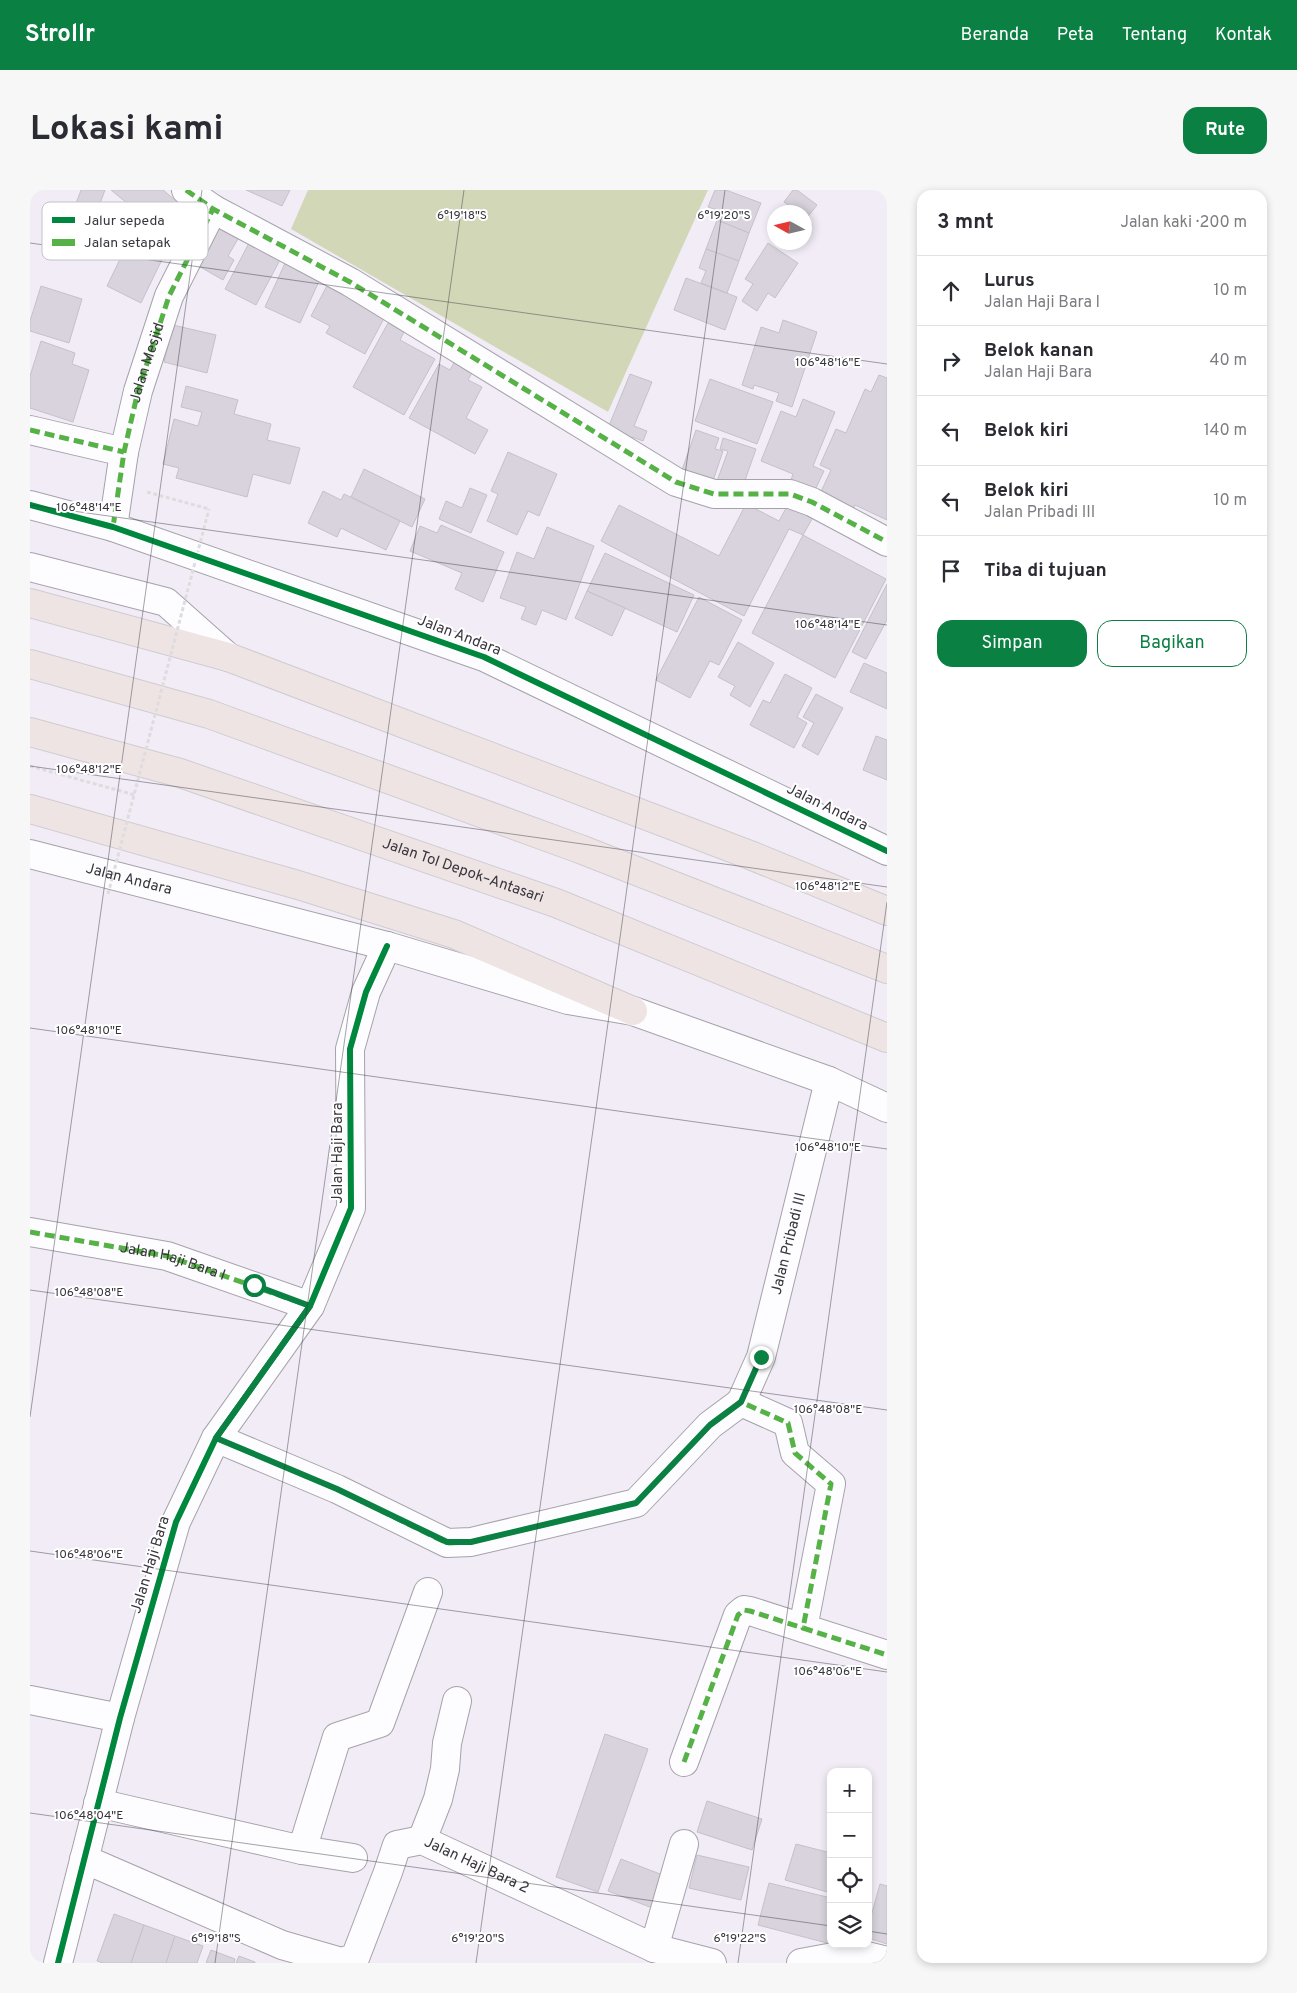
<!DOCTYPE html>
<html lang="id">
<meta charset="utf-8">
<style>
body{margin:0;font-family:Overpass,sans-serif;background:#f7f7f7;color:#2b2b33}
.controls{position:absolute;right:15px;bottom:15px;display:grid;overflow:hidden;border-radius:10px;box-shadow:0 2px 8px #0003}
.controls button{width:45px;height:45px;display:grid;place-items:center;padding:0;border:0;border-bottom:1px solid #e1e1e2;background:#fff;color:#2b2b33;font:25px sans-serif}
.compass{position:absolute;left:737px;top:15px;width:45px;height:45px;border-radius:50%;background:#fff;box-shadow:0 2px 8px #0003;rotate:278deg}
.stop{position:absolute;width:15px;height:15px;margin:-11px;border:4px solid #0b8043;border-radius:50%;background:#fff}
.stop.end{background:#0b8043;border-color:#fff;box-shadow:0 1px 5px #0008}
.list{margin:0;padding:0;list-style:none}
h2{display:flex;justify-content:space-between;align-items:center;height:65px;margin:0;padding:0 20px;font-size:21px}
h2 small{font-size:16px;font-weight:400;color:#7c7c81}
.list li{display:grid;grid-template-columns:32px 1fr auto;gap:15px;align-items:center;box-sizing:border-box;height:70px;padding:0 20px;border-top:1px solid #e1e1e2}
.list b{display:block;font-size:19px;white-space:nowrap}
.list p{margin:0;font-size:16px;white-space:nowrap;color:#7c7c81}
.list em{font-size:16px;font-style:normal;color:#7c7c81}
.actions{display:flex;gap:10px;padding:15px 20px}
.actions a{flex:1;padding:11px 0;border:1px solid #0b8043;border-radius:15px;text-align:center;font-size:18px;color:#0b8043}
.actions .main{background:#0b8043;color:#fff}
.icon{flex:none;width:28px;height:28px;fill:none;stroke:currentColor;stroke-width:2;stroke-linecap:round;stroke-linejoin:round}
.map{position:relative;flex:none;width:857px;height:1773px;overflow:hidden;border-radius:15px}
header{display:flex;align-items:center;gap:30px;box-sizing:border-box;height:70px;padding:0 25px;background:#0b8043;color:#fff}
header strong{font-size:24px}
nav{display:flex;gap:28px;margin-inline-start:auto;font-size:18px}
.intro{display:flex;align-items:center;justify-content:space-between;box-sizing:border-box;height:120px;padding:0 30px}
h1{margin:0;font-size:35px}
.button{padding:12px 22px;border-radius:15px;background:#0b8043;color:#fff;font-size:18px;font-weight:700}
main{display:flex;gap:30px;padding:0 30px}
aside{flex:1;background:#fff;border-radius:15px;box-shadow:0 2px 8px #0003}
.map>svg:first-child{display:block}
</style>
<header>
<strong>Strollr</strong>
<nav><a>Beranda</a><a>Peta</a><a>Tentang</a><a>Kontak</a></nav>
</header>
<div class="intro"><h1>Lokasi kami</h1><a class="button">Rute</a></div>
<main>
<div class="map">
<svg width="857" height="1773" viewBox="0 0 857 1773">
<rect width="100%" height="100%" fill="#f2ecf7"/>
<polygon fill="#d2d8b7" points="278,0 678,0 578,222 261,39"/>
<g fill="#d8d3dc" stroke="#c5c1c9">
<polygon points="51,0 75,0 65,27 95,37 86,63 55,51 50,64 30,57"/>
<polygon points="81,0 133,0 157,20 136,45"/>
<polygon points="216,0 260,0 252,16"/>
<polygon points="685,0 696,0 731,13 719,43 687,30 690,21 678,17"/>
<polygon points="763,0 767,0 787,15 776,29 782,35 774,45 774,22 758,22 762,18 754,12"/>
<polygon points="183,26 212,42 198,66 204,70 193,90 158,70"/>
<polygon points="687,30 719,43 709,71 676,59"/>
<polygon points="105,38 139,55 111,113 77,96"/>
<polygon points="220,51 251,68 226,115 195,99"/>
<polygon points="758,52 769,52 765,58"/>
<polygon points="738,53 768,73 745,108 738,103 727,121 712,111 723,94 715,89"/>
<polygon points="676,59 709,71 697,103 671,93 676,81 669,78"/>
<polygon points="256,71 291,87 270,133 235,117"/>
<polygon points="656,88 707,107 695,140 644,120"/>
<polygon points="300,90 358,121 335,164 296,143 300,136 281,126"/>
<polygon points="11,96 52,109 39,153 0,141 0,131"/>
<polygon points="753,130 787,142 762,217 746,211 749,203 724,195 723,199 712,195 731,137 749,143"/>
<polygon points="358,133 374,142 370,150 405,169 374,225 323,197"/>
<polygon points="143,135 186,145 177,183 134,172"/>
<polygon points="11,151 45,163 42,174 59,180 43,232 0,218 0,186"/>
<polygon points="426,169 444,179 438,190 452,197 436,228 458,240 445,264 379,228 409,174 420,180"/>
<polygon points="600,184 622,192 604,236 617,241 613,251 602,247 600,252 576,243"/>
<polygon points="849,185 857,188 857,330 825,315 822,322 789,306 801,280 790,275 806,239 816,243 835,199 841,202"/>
<polygon points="680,189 743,212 727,254 665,231"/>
<polygon points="156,196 208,210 204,224 241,234 237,250 270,258 260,294 223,284 217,307 146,288 149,278 133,274 144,229 168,236 172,222 151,217"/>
<polygon points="773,209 805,222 783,276 794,281 785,300 761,290 763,284 731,271 751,221 766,227"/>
<polygon points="666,240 689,248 685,259 693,261 683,291 652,280"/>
<polygon points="693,248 726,259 712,299 687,291 698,261 690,259"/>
<polygon points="478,262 527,284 509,326 498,321 487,345 457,331 468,304 461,301"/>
<polygon points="334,279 395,309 382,337 321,307"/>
<polygon points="440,298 457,305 441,343 409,329 416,311 432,318"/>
<polygon points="293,301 311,310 314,304 370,331 356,360 311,338 307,347 278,333"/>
<polygon points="761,309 786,322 773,345 759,339 714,426 571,351 589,315 689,366 716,314 749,331"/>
<polygon points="411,335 474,362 453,412 425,399 432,383 380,361 390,336 407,343"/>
<polygon points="517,337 564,356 536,430 512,420 506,435 491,429 496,417 470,408 487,362 504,369"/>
<polygon points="773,345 856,389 805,488 722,443"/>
<polygon points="575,363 664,405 647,442 557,401"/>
<polygon points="857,394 857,430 836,469 822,462"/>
<polygon points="557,401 595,418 582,446 545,428"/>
<polygon points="669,407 712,430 689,475 680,471 660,508 626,490"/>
<polygon points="708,452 744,473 720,517 700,505 705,496 688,487"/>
<polygon points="834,473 857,483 857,519 820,502"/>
<polygon points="755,484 782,498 767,527 777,533 764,558 720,535 733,510 740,513"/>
<polygon points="786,504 813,518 788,565 772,556 784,533 773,527"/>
<polygon points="846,546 857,550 857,590 833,580"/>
<polygon points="575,1544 618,1559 568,1702 526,1687"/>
<polygon points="677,1611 732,1629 722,1660 667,1642"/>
<polygon points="766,1654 801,1663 801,1703 755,1690"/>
<polygon points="667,1665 719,1677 711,1710 659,1698"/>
<polygon points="591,1669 638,1687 625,1719 578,1701"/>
<polygon points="739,1693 801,1708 801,1739 797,1753 728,1735"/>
<polygon points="850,1694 857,1696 857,1754 838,1748 838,1737"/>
<polygon points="84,1724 114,1735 101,1773 73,1773 67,1771"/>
<polygon points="114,1735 145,1746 136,1773 101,1773"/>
<polygon points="145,1746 173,1756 167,1773 136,1773"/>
<polygon points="181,1760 205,1769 204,1773 176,1773"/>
<polygon points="209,1766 225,1772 225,1773 206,1773"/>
</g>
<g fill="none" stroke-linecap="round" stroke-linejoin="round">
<g stroke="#a6a2aa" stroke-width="30">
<g id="minor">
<polyline points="156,0 183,19 320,92 646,292 684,304 760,304 782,312 857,352"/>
<polyline points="0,240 94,262"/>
<polyline points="0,315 83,337 454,467 857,661"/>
<path id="s1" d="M83,337L94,262L108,201L139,106L183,19"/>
<polyline points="0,377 136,412 198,467"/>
<path id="s2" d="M0,664L357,756L538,810L603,821L799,891L857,918"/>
<polyline points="0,1042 137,1066 280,1116"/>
<polyline points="711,1212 758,1233 765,1263 801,1294 773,1438 857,1465"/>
<path id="s3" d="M711,1212L731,1167L799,891"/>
<polyline points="186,1248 307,1299 417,1353 441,1352 606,1313 680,1235 711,1212"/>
<polyline points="0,1510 90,1528"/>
<polyline points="654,1572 708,1425 714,1420 720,1421 773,1438"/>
<polyline points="68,1613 272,1660 307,1547 350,1533 398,1402"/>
<polyline points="392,1650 408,1609 415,1579 417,1553 427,1511"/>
<polyline points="272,1660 323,1668"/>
<path id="s4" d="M54,1669L252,1755L311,1772L325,1768L358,1682L367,1655L392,1650L624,1758L682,1773"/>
<polyline points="624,1758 654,1654"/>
<polyline points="28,1773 90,1528 146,1332 186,1248 280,1116 321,1018 320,859 336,802 357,756"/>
<polyline points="771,1773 825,1763 857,1771"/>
</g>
</g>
<g stroke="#cfccd1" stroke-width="30">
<g id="highway">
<polyline points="0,413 198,467 720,665 857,721"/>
<polyline points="0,474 179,524 550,659 857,779"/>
<path id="s5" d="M0,542L150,583L526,713L857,848"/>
<polyline points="0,619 268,695 424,744 603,821"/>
</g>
</g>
<g stroke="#dedcdf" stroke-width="3" stroke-dasharray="4 2.5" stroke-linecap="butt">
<polyline points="117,302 179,319"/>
<polyline points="0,576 105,605"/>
</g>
<use href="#minor" stroke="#fdfcfe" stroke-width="28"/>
<use href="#highway" stroke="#efe4e4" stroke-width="28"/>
<polyline stroke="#dedcdf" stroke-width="3" stroke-dasharray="4 2.5" stroke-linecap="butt" points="78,704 179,319"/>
<g stroke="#56b246" stroke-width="5" stroke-dasharray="10 5" stroke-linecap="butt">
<polyline points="156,0 183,19 320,92 646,292 684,304 760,304 782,312 857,352"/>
<polyline points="0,240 94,262"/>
<polyline points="83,337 94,262 108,201 139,106 183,19"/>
<path id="s6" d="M0,1042L137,1066L280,1116"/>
<polyline points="186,1248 307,1299 417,1353 441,1352 606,1313 680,1235 711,1212 758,1233 765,1263 801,1294 773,1438 857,1465"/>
<polyline points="654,1572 708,1425 714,1420 720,1421 773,1438"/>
</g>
<g stroke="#fff" stroke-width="9">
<g id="cycleway">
<polyline points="0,315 83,337 454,467 857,661"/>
<polyline points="28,1773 90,1528 146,1332 186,1248 280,1116 321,1018 320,859 336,802 357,756"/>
</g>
</g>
<use href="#cycleway" stroke="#00873e" stroke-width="6"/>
</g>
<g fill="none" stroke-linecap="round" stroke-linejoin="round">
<polyline stroke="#0b8043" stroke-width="6" points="224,1095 280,1116 186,1248 307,1299 417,1352 441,1352 606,1313 680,1235 711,1212 731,1167"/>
</g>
<path fill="none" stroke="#38353d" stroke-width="1" stroke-opacity="0.45" d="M0,53L857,174M0,315L857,435M0,576L857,697M0,838L857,959M0,1100L857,1220M0,1227L172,0M0,1361L857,1482M0,1623L801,1736M838,1741L857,1744M185,1773L434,0M446,1773L695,0M708,1773L857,712"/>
<g text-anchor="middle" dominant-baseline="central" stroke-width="4" stroke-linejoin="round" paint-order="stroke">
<g font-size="15" fill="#38353d" stroke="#fff">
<text stroke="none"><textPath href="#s1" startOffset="168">Jalan Mesjid</textPath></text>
<text transform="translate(429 446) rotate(21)">Jalan Andara</text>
<text transform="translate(797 618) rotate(26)">Jalan Andara</text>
<text stroke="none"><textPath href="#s5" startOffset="455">Jalan Tol Depok–Antasari</textPath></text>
<text stroke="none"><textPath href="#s2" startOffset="102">Jalan Andara</textPath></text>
<text transform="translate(308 963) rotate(-90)">Jalan Haji Bara</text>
<text stroke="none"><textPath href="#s3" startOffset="166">Jalan Pribadi III</textPath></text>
<text stroke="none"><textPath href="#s6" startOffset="146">Jalan Haji Bara I</textPath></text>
<text transform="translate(121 1375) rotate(-73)">Jalan Haji Bara</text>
<text stroke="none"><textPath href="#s4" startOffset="498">Jalan Haji Bara 2</textPath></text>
</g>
</g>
<rect x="12" y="12" width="166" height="58" rx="8" fill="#fff" stroke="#c3c2c5" stroke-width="1"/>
<rect x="22" y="27" width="23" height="6" fill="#00873e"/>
<rect x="22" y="49" width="23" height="7" fill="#56b246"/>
<g font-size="14" fill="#38353d">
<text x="54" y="35">Jalur sepeda</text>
<text x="54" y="57">Jalan setapak</text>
</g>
<g font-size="12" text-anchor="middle" fill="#38353d" stroke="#fff" stroke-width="4" stroke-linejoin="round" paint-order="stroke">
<text x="432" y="29">6°19'18"S</text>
<text x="694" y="29">6°19'20"S</text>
<text x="798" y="176">106°48'16"E</text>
<text x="59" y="321">106°48'14"E</text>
<text x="798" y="438">106°48'14"E</text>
<text x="59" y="583">106°48'12"E</text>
<text x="798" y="700">106°48'12"E</text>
<text x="59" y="844">106°48'10"E</text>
<text x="798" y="961">106°48'10"E</text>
<text x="59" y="1106">106°48'08"E</text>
<text x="798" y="1223">106°48'08"E</text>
<text x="59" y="1368">106°48'06"E</text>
<text x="798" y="1485">106°48'06"E</text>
<text x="59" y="1629">106°48'04"E</text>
<text x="186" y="1752">6°19'18"S</text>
<text x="448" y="1752">6°19'20"S</text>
<text x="710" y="1752">6°19'22"S</text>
</g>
</svg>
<div class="controls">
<button>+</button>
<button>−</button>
<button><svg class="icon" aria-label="locate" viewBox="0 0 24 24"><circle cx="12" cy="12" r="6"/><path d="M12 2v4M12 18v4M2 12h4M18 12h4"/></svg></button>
<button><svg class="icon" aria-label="layers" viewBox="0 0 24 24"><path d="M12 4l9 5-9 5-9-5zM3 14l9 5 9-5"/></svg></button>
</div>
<svg class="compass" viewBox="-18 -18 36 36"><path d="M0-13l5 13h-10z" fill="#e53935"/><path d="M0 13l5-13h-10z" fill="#7c7c81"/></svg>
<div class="stop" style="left:224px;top:1095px"></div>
<div class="stop end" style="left:731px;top:1167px"></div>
</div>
<aside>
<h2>3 mnt<small>Jalan kaki · 200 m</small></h2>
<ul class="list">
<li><svg class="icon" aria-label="ahead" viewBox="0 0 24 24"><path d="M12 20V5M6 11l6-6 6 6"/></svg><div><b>Lurus</b><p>Jalan Haji Bara I</p></div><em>10 m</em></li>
<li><svg class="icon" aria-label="right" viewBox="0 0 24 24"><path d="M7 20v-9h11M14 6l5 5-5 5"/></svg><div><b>Belok kanan</b><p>Jalan Haji Bara</p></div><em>40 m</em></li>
<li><svg class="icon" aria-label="left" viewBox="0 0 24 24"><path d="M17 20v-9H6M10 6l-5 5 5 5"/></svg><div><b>Belok kiri</b></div><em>140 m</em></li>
<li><svg class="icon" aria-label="left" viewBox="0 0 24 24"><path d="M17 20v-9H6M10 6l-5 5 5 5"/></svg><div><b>Belok kiri</b><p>Jalan Pribadi III</p></div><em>10 m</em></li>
<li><svg class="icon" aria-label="arrive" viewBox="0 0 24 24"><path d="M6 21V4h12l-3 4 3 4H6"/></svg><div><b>Tiba di tujuan</b></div></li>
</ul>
<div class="actions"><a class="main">Simpan</a><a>Bagikan</a></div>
</aside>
</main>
